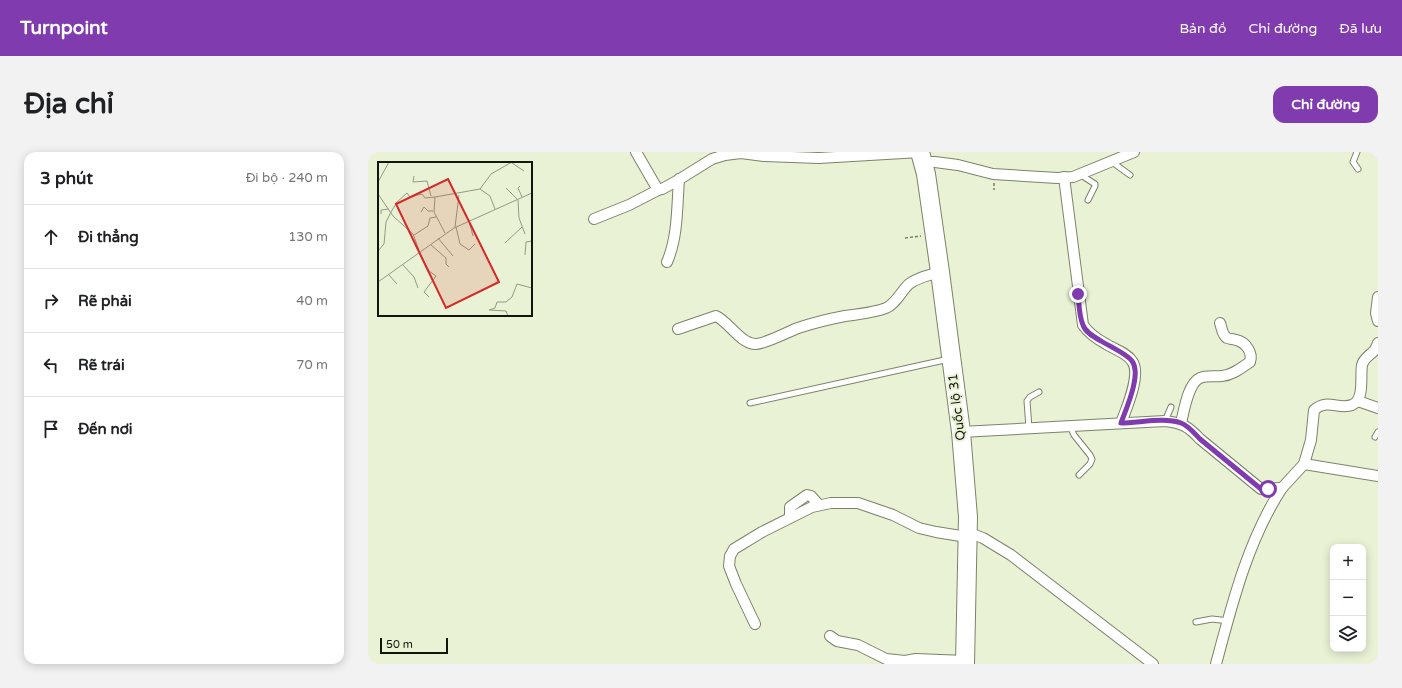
<!DOCTYPE html>
<html lang="vi">
<meta charset="utf-8">
<style>
body{margin:0;font-family:"Varela Round",sans-serif;background:#f2f2f2;color:#202124}
.controls{position:absolute;right:12px;bottom:12px;display:grid;overflow:hidden;border-radius:8px;box-shadow:0 2px 10px #0003}
.controls button{width:36px;height:36px;display:grid;place-items:center;padding:0;border:0;border-bottom:1px solid #e0e0e0;background:#fff;color:#202124;font:20px sans-serif}
.scale{position:absolute;left:12px;bottom:10px;width:68px;box-sizing:border-box;padding-left:4px;border:2px solid #12150b;border-top:0;font-size:11px;line-height:14px;white-space:nowrap;color:#12150b;-webkit-text-stroke:3px #e9f2d5;paint-order:stroke}
.stop{position:absolute;width:12px;height:12px;margin:-9px;border:3px solid #803bae;border-radius:50%;background:#fff}
.stop.end{background:#803bae;border-color:#fff;box-shadow:0 1px 4px #0008}
.list{margin:0;padding:0;list-style:none}
h2{display:flex;justify-content:space-between;align-items:center;height:52px;margin:0;padding:0 16px;font-size:17px}
h2 small{font-size:13px;font-weight:400;color:#757577}
.list li{display:grid;grid-template-columns:26px 1fr auto;gap:12px;align-items:center;box-sizing:border-box;height:64px;padding:0 16px;border-top:1px solid #e0e0e0}
.list b{display:block;font-size:15px;white-space:nowrap}
.list em{font-size:13px;font-style:normal;color:#757577}
.icon{flex:none;width:22px;height:22px;fill:none;stroke:currentColor;stroke-width:2;stroke-linecap:round;stroke-linejoin:round}
.map{position:relative;flex:none;width:1010px;height:512px;overflow:hidden;border-radius:12px}
header{display:flex;align-items:center;gap:24px;box-sizing:border-box;height:56px;padding:0 20px;background:#803bae;color:#fff}
header strong{font-size:19px}
nav{display:flex;gap:22px;margin-inline-start:auto;font-size:14px}
.intro{display:flex;align-items:center;justify-content:space-between;box-sizing:border-box;height:96px;padding:0 24px}
h1{margin:0;font-size:28px}
.button{padding:10px 18px;border-radius:12px;background:#803bae;color:#fff;font-size:14px;font-weight:700}
main{display:flex;gap:24px;padding:0 24px}
aside{flex:1;background:#fff;border-radius:12px;box-shadow:0 2px 10px #0003}
.map>svg:first-child{display:block}
</style>
<header>
<strong>Turnpoint</strong>
<nav><a>Bản đồ</a><a>Chỉ đường</a><a>Đã lưu</a></nav>
</header>
<div class="intro"><h1>Địa chỉ</h1><a class="button">Chỉ đường</a></div>
<main>
<aside>
<h2>3 phút<small>Đi bộ · 240 m</small></h2>
<ul class="list">
<li><svg class="icon" aria-label="ahead" viewBox="0 0 24 24"><path d="M12 20V5M6 11l6-6 6 6"/></svg><div><b>Đi thẳng</b></div><em>130 m</em></li>
<li><svg class="icon" aria-label="right" viewBox="0 0 24 24"><path d="M7 20v-9h11M14 6l5 5-5 5"/></svg><div><b>Rẽ phải</b></div><em>40 m</em></li>
<li><svg class="icon" aria-label="left" viewBox="0 0 24 24"><path d="M17 20v-9H6M10 6l-5 5 5 5"/></svg><div><b>Rẽ trái</b></div><em>70 m</em></li>
<li><svg class="icon" aria-label="arrive" viewBox="0 0 24 24"><path d="M6 21V4h12l-3 4 3 4H6"/></svg><div><b>Đến nơi</b></div></li>
</ul>
</aside>
<div class="map">
<svg width="1010" height="512" viewBox="0 0 1010 512">
<rect width="100%" height="100%" fill="#e9f2d5"/>
<g fill="none" stroke-linecap="round" stroke-linejoin="round">
<g stroke="#7b8369" stroke-width="7">
<g id="lane">
<polyline points="989,0 985,10 990,17"/>
<polyline points="744,10 762,23"/>
<polyline points="713,23 727,32 727,34 720,48"/>
<polyline points="382,251 581,207"/>
<polyline points="797,269 803,255"/>
<polyline points="702,274 706,283 722,303 724,307 722,312 711,323"/>
<polyline points="661,276 659,249 662,245 671,240"/>
<polyline points="1007,285 1010,280"/>
<polyline points="828,470 844,467 861,469"/>
</g>
</g>
<g stroke="#7b8369" stroke-width="12">
<g id="street">
<polyline points="268,0 290,38 294,37 307,30 344,7 357,3 373,1 396,4 451,6 552,0"/>
<polyline points="555,10 567,10 590,13 625,22 689,26 705,25 766,0"/>
<path d="M696,25L715,173C721,182 729,187 738,192C746,197 759,201 764,209C774,222 758,257 753,271"/>
<polyline points="226,67 261,53 290,38"/>
<path d="M299,110C310,85 309,54 311,27"/>
<polyline points="1010,145 1008,161 1010,169"/>
<path d="M310,177L348,164C361,170 372,191 387,192C398,192 419,180 430,176C445,171 461,167 477,164C490,162 506,161 518,156C528,152 534,138 541,132C550,125 562,123 572,120"/>
<polyline points="990,249 1010,256"/>
<path d="M813,271C816,259 820,231 832,226C839,223 847,225 854,224C865,223 873,216 882,210C885,201 878,190 868,188C866,187 861,187 859,186C854,183 854,176 852,171"/>
<path d="M593,280L797,269C814,271 820,274 832,287L893,337L914,336C880,388 864,452 848,512"/>
<polyline points="936,312 1010,324"/>
<path d="M914,336L936,312L943,288L946,258C960,246 970,258 984,253C997,248 992,224 994,213C996,206 1001,204 1006,199C1008,197 1009,193 1010,191"/>
<polyline points="422,365 422,355 439,343 443,344 451,353"/>
<polyline points="599,380 615,386 643,403 785,512"/>
<polyline points="387,472 368,432 361,414 362,404 366,397 394,380 444,355 463,351 490,351 525,363 551,376 568,380 599,385"/>
<polyline points="462,484 469,489 490,493 518,507 537,509 548,507 597,509"/>
</g>
</g>
<g stroke="#7b8369" stroke-width="20">
<polyline id="highway" points="552,0 558,22 572,120 593,280 600,365 597,512"/>
</g>
<g stroke="#777c6a" stroke-width="1.5" stroke-dasharray="3 2" stroke-linecap="butt">
<polyline points="626,31 626,38"/>
<polyline points="537,86 553,84"/>
</g>
<use href="#lane" stroke="#fff" stroke-width="5"/>
<use href="#street" stroke="#fff" stroke-width="10"/>
<use href="#highway" stroke="#fff" stroke-width="18"/>
</g>
<g fill="none" stroke-linecap="round" stroke-linejoin="round">
<path stroke="#803bae" stroke-width="5" d="M710,142C711,152 711,164 715,173C717,180 726,185 733,189C741,194 759,202 764,209C774,222 758,257 753,271C771,271 796,265 813,271C821,274 826,281 832,287L893,337H900"/>
</g>
<g text-anchor="middle" dominant-baseline="central" stroke-width="4" stroke-linejoin="round" paint-order="stroke">
<g font-size="13" fill="#12150b" stroke="#e9f2d5">
<text transform="translate(589 255) rotate(-97)">Quốc lộ 31</text>
</g>
</g>
<g transform="translate(10 10)">
<rect width="154" height="154" fill="#e9f2d5"/>
<path fill="none" stroke="#939a84" stroke-width="1" d="M134,1L146,9M36,14L35,20L49,19L53,34M0,20L11,0M142,24L140,26L144,35M128,26L139,37M102,27L112,34L117,47M0,32L15,54L35,72L41,88M140,38L141,56L147,72M13,50L19,40L29,31L32,35L44,32L47,36L57,35M43,50L46,45L50,49H55M3,52V48L11,47M91,59L95,74M77,65L81,33M78,65L82,82L91,88L97,82M67,71L56,50L57,35L102,27L113,12L134,0M36,73L50,64L52,56L58,55M60,76L75,94M127,81L144,65M53,83L68,96V102L71,105M0,89L6,82L8,60L13,50M41,90L51,109L58,114L46,130L51,135M147,93L148,80L154,79M25,103L36,115L40,126M11,113L19,122M0,120L76,66L154,31M130,154L128,149L111,148L117,146L119,140H128L134,135L139,122L154,126"/>
<path fill="#d62828" fill-opacity="0.15" stroke="#d62828" stroke-width="2" d="M70,17L121,120L68,146L18,42Z"/>
<rect width="154" height="154" fill="none" stroke="#12150b" stroke-width="2"/>
</g>
</svg>
<div class="controls">
<button>+</button>
<button>−</button>
<button><svg class="icon" aria-label="layers" viewBox="0 0 24 24"><path d="M12 4l9 5-9 5-9-5zM3 14l9 5 9-5"/></svg></button>
</div>
<div class="scale">50 m</div>
<div class="stop" style="left:900px;top:337px"></div>
<div class="stop end" style="left:710px;top:142px"></div>
</div>
</main>
